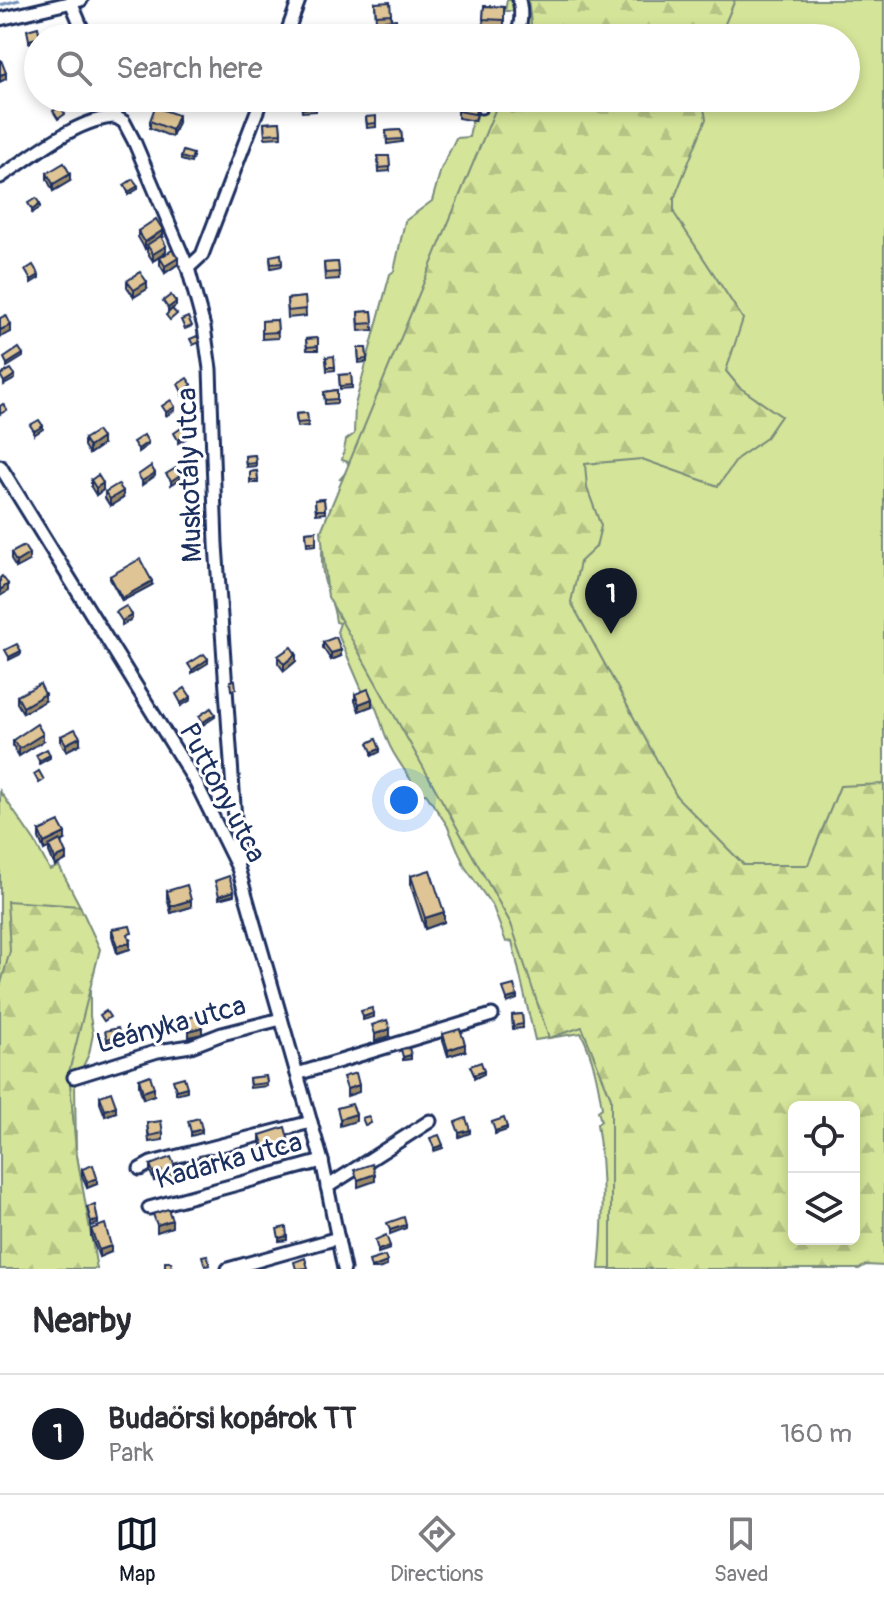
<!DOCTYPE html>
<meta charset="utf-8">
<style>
body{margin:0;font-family:Pangolin,sans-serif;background:#f7f7f7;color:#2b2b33}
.controls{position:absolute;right:24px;bottom:24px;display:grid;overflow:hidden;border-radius:12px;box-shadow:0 4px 12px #0003}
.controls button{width:72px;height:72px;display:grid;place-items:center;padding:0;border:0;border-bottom:2px solid #e1e1e2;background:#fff;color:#2b2b33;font:40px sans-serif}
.you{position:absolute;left:404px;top:800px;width:28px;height:28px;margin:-20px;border:6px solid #fff;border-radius:50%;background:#1a73e8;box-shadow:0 0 0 12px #1a73e833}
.badge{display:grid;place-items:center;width:52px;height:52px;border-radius:50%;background:#111827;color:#fff;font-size:26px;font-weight:700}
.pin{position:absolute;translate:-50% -66px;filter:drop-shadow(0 2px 4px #0008)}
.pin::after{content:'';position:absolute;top:42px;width:28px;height:24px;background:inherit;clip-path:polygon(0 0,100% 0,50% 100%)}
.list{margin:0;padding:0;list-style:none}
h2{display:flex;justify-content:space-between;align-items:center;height:104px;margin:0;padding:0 32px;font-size:34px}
h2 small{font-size:26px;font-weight:400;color:#7c7c81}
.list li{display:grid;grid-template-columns:52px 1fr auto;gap:24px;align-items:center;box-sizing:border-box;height:120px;padding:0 32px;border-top:2px solid #e1e1e2}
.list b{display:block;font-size:30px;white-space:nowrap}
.list p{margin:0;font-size:26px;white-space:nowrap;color:#7c7c81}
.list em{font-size:26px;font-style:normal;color:#7c7c81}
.icon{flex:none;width:44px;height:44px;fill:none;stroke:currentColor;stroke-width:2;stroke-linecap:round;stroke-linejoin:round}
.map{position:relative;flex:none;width:884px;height:1269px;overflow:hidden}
.search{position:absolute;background:#fff;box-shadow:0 4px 12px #0003;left:24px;right:24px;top:24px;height:88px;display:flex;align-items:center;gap:20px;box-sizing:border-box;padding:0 28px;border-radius:44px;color:#7c7c81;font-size:30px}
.sheet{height:224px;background:#fff}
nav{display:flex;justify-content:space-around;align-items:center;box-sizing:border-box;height:112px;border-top:2px solid #e1e1e2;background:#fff;font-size:22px;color:#7c7c81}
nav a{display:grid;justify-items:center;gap:4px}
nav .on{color:#111827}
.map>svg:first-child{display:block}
</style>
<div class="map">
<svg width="884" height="1269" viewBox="0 0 884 1269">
<defs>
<pattern id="forest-firs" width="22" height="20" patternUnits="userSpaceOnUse" patternTransform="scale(2)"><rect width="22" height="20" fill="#d4e498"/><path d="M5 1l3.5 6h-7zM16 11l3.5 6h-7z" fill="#b5c485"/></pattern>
</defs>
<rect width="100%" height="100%" fill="#fff"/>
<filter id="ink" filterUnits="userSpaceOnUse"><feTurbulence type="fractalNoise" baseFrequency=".0125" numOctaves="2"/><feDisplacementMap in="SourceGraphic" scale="16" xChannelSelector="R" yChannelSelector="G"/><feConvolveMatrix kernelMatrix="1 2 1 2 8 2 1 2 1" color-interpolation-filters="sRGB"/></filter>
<g filter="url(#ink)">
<g fill="#d4e498" stroke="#788a7b" stroke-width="2">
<path d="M507,0H884V1194L854,1107H794L761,1269H599C604,1220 605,1173 597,1124L601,1121L598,1111L602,1108C598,1082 593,1056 581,1033L535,1040L512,941L506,942L493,907L465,867L447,825L426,794L420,795C412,780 401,766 393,752C381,732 381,710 367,693L364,695L337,632L340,623L336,622C334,604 328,595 324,579C319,557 324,537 327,516L333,512L345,480L340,479L348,470V462L342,460L346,440L354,434L355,405L390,274L394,271L405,221L432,201L441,169L456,138L469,137L472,121H476L480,98H846V38H498L499,34L511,35L518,11H505Z"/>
<polygon points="0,791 35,842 50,870 59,866 80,906 77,906 90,973 90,1016 93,1034 89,1054 75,1083 76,1150 96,1268 0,1269"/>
</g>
<g fill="url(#forest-firs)" stroke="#788a7b" stroke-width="2" fill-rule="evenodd">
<polygon points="528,0 735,0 719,38 525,38 531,23"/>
<path d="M500,98H702L706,119L674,199V213L743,319L726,371L739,387L781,416L765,439L738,458L718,486L642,459L585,464L587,488L601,526L596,547L580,562L571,602L677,797L744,865H808L840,786L884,784V1266L866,1265L859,1269H611V1098L582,1027L549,1038L511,924L328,597L321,531ZM854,1107V1239H794V1107Z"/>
<polygon points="7,901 80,906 100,949 69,1072 76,1150 97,1269 0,1269 0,987 10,951"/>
</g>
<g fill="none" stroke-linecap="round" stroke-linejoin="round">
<polyline stroke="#7393ba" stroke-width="3" points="0,5 19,0"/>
<g stroke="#1b2f5e" stroke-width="17">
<g id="street">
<polyline points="71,2 86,38"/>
<polyline points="0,19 81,0"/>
<polyline points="285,38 299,0"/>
<path d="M514,38C522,28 522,12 519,0"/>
<polyline points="111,98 116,117 124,122 134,141 188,268 204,327 210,369 216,544 238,863"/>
<polyline points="481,107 484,98"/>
<path d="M0,177C33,156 77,118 116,117"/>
<polyline points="188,268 202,255 262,98"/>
<polyline points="0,466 196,783 238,868 322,1161 344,1269"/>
<polyline points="297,1074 492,1015"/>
<polyline points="74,1077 158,1051 191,1046 222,1034 281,1019"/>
<polyline points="140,1169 151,1163 311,1122"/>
<polyline points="327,1187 430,1121"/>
<polyline points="149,1208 322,1161"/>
<polyline points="228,1269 338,1238"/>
</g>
</g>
<use href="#street" stroke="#fff" stroke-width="11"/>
</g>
<g fill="#c0a980" stroke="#1b2f5e" stroke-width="2">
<polygon points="375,3 391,14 391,20 397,31 413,38 392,38 392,35 386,36 385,21 376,22"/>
<polygon points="484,6 504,7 504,26 483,26"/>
<polygon points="208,98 224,98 221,105 208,100"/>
<polygon points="337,98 350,98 350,100 337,101"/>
<polygon points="316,102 316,111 302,112 301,103"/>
<polygon points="478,110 475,121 458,118 458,111"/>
<polygon points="366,117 376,123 376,127 367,128"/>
<polygon points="150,121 178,122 172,137 150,128"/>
<polygon points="280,122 281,137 265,138 264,123"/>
<polygon points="401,130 402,142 387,144 386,131"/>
<polygon points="378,156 389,156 390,171 379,172"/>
<polygon points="181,157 193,157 191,163 181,160"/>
<polygon points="47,173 70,181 53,191 47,179"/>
<polygon points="138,231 163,237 161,238 166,252 153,261 147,252 147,247 145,249 138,237"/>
<polygon points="281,254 282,266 271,268 270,259"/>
<polygon points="160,258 178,264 165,273 160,265"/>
<polygon points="338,262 339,279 325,280 324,263"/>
<polygon points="127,281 147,289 134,297 127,287"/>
<polygon points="305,297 306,316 288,318 287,299"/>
<polygon points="372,311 373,330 359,331 358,312"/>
<polygon points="277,320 278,338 262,339 262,321"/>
<polygon points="318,338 318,350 307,350 306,339"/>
<polygon points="358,348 366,348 367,362 359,363"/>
<polygon points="326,357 335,367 335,370 327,371"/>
<polygon points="351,374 352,388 340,389 339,375"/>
<polygon points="337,390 337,403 325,404 324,392"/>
<polygon points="307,413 308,426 297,427 296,414"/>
<polygon points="84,439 102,445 89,454 84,446"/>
<polygon points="255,455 256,466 246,467 245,456"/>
<polygon points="257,471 258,483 250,483 250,472"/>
<polygon points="91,480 103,490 96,495 91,487"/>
<polygon points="105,492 123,498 110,506 105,498"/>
<polygon points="324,499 325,513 316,514 315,500"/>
<polygon points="316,531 316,545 307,546 306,532"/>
<polygon points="11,553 29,561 16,568 11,560"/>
<polygon points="110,576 152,585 122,601 110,579"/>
<polygon points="323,642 341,656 331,660 323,648"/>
<polygon points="278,656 296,661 284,671 278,663"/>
<polygon points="355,694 372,706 359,711 355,701"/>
<polygon points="17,696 45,701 23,713 17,703"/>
<polygon points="61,736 80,744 66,751 61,743"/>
<polygon points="13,740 43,741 19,756 13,746"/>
<polygon points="39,831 65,840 61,842 66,860 55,866 49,852 49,847 44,850 39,838"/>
<polygon points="411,876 444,922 425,929 411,886"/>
<polygon points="167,891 191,907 171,913 167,898"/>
<polygon points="112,929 132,940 129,940 130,949 117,953 112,936"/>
<polygon points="522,1014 523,1028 513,1029 512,1015"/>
<polygon points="443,1034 465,1051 448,1056 443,1041"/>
<polygon points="266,1076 267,1086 250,1088 249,1078"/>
<polygon points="139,1079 154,1095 143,1099 139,1086"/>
<polygon points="100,1096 116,1112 105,1116 100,1103"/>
<polygon points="147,1123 163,1133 163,1140 149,1142"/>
<polygon points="260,1135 289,1149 265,1156 260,1141"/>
<polygon points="150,1165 175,1173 173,1174 173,1179 164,1183 162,1178 154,1181 150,1171"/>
<polygon points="82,1169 97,1184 87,1188 82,1176"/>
<polygon points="91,1229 111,1252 99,1257 91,1236"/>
</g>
<g fill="#9c8a68" stroke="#1b2f5e" stroke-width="2">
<polygon points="40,37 38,38 38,41 29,43 29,40"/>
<polygon points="6,73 6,79 0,82 0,75"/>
<polygon points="178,115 178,122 172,137 172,130"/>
<polygon points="70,174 70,181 53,191 53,184"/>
<polygon points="138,186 138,189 128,195 128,192"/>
<polygon points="40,204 40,208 32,213 32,210"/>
<polygon points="163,230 163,237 145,249 145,242"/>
<polygon points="166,246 166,252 153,261 153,254"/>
<polygon points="178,258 178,264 165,273 165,266"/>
<polygon points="39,275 39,278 31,283 31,280"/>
<polygon points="147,282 147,289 134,297 134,290"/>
<polygon points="176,302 176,306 168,312 168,308"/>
<polygon points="11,325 11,332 0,337 0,330"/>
<polygon points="23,354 23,357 7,367 7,364"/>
<polygon points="15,375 15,379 4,385 4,382"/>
<polygon points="192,385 192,389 182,395 182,392"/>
<polygon points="175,407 175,410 166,416 166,412"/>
<polygon points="43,426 43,429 34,435 34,431"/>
<polygon points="187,434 187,438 178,443 178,440"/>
<polygon points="102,438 102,445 89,454 89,447"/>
<polygon points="148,442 148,445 138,452 138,449"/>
<polygon points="155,473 155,476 142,485 142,481"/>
<polygon points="180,475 180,479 171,485 171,481"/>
<polygon points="103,483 103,490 96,495 96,488"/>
<polygon points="123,491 123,498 110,506 110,499"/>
<polygon points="29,554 29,561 16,568 16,562"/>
<polygon points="152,581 152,585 122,601 122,598"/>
<polygon points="8,584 8,591 0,596 0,590"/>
<polygon points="132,615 132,619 122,625 122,621"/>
<polygon points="341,650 341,656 331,660 331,653"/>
<polygon points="21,651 21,654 9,660 9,657"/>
<polygon points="296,654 296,661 284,671 284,664"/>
<polygon points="208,659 208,663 192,673 192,670"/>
<polygon points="45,694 45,701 23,713 23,707"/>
<polygon points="191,697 191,700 181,706 181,703"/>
<polygon points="372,699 372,706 359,711 359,704"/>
<polygon points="215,714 215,717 203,725 203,722"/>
<polygon points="43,734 43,741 19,756 19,749"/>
<polygon points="80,737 80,744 66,751 66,744"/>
<polygon points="380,749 380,752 372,756 372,752"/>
<polygon points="50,755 50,758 39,764 39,761"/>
<polygon points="65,833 65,840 44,850 44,843"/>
<polygon points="66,854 66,860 55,866 55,859"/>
<polygon points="234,891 234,895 219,899 219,896"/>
<polygon points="191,900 191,907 171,913 171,906"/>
<polygon points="444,912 444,922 425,929 425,918"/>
<polygon points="130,943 130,949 117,953 117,946"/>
<polygon points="517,996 517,999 507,1003 507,999"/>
<polygon points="374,1013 374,1017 363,1020 363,1017"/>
<polygon points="202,1027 202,1034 189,1037 189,1031"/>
<polygon points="390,1029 390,1036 375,1041 375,1034"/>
<polygon points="120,1035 120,1039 107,1042 107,1039"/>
<polygon points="465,1044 465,1051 448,1056 448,1050"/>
<polygon points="411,1055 411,1059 403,1060 403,1057"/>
<polygon points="484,1071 484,1074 474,1079 474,1075"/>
<polygon points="359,1085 359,1092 347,1096 347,1089"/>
<polygon points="187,1087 187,1091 176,1094 176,1090"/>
<polygon points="154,1088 154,1095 143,1099 143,1092"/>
<polygon points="116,1106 116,1112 105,1116 105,1110"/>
<polygon points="356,1114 356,1121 340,1126 340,1119"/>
<polygon points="507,1127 507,1130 495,1134 495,1131"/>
<polygon points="202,1129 202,1133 191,1136 191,1132"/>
<polygon points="470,1130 470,1133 459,1137 459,1133"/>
<polygon points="289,1142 289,1149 265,1156 265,1150"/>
<polygon points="443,1145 443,1148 434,1151 434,1148"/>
<polygon points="214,1162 214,1166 200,1169 200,1165"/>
<polygon points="175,1167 175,1173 173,1174 173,1179 164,1183 164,1176 171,1168"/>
<polygon points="162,1171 162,1178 154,1181 154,1174"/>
<polygon points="375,1174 375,1181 358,1187 358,1180"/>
<polygon points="97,1178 97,1184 87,1188 87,1182"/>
<polygon points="172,1220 172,1227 157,1232 157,1225"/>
<polygon points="98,1221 98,1224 91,1226 91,1222"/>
<polygon points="406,1225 406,1228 390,1234 390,1230"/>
<polygon points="287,1236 287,1240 279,1241 279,1238"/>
<polygon points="111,1246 111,1252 99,1257 99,1250"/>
<polygon points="390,1246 390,1249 378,1253 378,1250"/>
<polygon points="387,1262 387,1266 378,1269 371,1269 371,1268"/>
</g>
<g fill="#dfc595" stroke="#1b2f5e" stroke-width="2">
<polygon points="390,2 391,14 376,15 375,3"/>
<polygon points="484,6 504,7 504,20 483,19"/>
<polygon points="396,19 397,31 386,32 385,20"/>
<polygon points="482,26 492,28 490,38 480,36"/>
<polygon points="38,27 40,37 29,40 27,30"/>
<polygon points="412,30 413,38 393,38 392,31"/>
<polygon points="430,30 431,38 420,38 420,31"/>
<polygon points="0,60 1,60 6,73 0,75"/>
<polygon points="460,100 478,103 475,114 458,111"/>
<polygon points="316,102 316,107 302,109 301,103"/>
<polygon points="60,106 65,114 58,119 53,111"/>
<polygon points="155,107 178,115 172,130 150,121"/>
<polygon points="376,116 376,123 367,124 366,117"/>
<polygon points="280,122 281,133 265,134 264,123"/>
<polygon points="401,130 402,139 387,140 386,131"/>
<polygon points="183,151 193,154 191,160 181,157"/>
<polygon points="378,156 389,156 390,167 379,168"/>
<polygon points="64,163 70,174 53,184 47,173"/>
<polygon points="133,179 138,186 128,192 124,185"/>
<polygon points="36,198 40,204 32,210 28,203"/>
<polygon points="156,219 163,230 145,242 138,231"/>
<polygon points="161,236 166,246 153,254 147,245"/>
<polygon points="172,250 178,258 165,266 160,258"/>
<polygon points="281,254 282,263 271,264 270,256"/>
<polygon points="338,262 339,272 325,273 324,263"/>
<polygon points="33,265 39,275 31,280 25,270"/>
<polygon points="140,272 147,282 134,290 127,281"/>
<polygon points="171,295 176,302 168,308 163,301"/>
<polygon points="305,297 306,309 288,311 287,299"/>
<polygon points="172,309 177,314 170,320 166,315"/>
<polygon points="372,311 373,323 359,324 358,312"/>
<polygon points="6,315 11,325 0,330 0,318"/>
<polygon points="188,317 192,326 185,329 181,320"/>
<polygon points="277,320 278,332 262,333 262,321"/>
<polygon points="197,336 200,342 193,345 190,339"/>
<polygon points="318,338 318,346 307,347 306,339"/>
<polygon points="19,348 23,354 7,364 4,358"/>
<polygon points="358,348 366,348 367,359 359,360"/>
<polygon points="334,356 335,367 327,367 326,357"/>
<polygon points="11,369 15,375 4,382 0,375"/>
<polygon points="351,374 352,385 340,386 339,375"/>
<polygon points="187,378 192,385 182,392 178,384"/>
<polygon points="337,390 337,399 325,400 324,392"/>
<polygon points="171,400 175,407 166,412 162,406"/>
<polygon points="3,404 7,410 0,414 0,406"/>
<polygon points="307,413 308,422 297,423 296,414"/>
<polygon points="39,420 43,426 34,431 30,425"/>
<polygon points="183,427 187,434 178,440 174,433"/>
<polygon points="97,431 102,438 89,447 84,439"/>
<polygon points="144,435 148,442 138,449 133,442"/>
<polygon points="255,455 256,463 246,464 245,456"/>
<polygon points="151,466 155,473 142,481 138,475"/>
<polygon points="176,468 180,475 171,481 166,474"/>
<polygon points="257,471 258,480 250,480 250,472"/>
<polygon points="98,475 103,483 96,488 91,480"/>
<polygon points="118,484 123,491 110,499 105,492"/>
<polygon points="324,499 325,510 316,510 315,500"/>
<polygon points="316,531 316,542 307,542 306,532"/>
<polygon points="24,546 29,554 16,562 11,553"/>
<polygon points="140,559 152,581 122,598 110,576"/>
<polygon points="2,576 8,584 0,590 0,578"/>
<polygon points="126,606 132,615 122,621 116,612"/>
<polygon points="336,637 341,650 331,653 323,642"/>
<polygon points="17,644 21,651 9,657 5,650"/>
<polygon points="291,647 296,654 284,664 278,656"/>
<polygon points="204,654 208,659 192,670 188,664"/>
<polygon points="235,680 236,689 231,690 230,681"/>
<polygon points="40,684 45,694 23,707 17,696"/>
<polygon points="185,688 191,697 181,703 176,694"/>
<polygon points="368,689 372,699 359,704 355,694"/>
<polygon points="211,708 215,714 203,722 199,716"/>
<polygon points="37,724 43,734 19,749 13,740"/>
<polygon points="75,729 80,737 66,744 61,736"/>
<polygon points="376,739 380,749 372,752 368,743"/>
<polygon points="47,749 50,755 39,761 36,755"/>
<polygon points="39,771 44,780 39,783 34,774"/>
<polygon points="59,822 65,833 44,843 39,831"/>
<polygon points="60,840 66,854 55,859 49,846"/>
<polygon points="430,870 444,912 425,918 411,876"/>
<polygon points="229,876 234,891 219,896 215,881"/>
<polygon points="187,885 191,900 171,906 167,891"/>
<polygon points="130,926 132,933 128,934 130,943 117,946 112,929"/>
<polygon points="514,985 517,996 507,999 503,988"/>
<polygon points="372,1008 374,1013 363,1017 361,1011"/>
<polygon points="106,1011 110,1017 104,1021 100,1015"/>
<polygon points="522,1014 523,1024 513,1026 512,1015"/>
<polygon points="198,1015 202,1027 189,1031 185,1019"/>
<polygon points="387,1020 390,1029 375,1034 372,1025"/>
<polygon points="118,1028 120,1035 107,1039 105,1031"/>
<polygon points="460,1029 465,1044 448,1050 443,1034"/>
<polygon points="409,1048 411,1055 403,1057 401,1049"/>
<polygon points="481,1062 484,1071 474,1075 470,1066"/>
<polygon points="356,1073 359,1085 347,1089 343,1077"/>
<polygon points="150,1075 154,1088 143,1092 139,1079"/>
<polygon points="266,1076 267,1083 250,1085 249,1078"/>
<polygon points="184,1077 187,1087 176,1090 173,1080"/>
<polygon points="111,1092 116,1106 105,1110 100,1096"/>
<polygon points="352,1104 356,1114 340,1119 337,1108"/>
<polygon points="369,1116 371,1123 365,1125 362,1118"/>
<polygon points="199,1118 202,1129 191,1132 188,1121"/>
<polygon points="466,1118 470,1130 459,1133 455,1122"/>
<polygon points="504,1118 507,1127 495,1131 492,1122"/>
<polygon points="161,1121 163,1133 149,1136 147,1123"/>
<polygon points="285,1127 289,1142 265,1150 260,1135"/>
<polygon points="439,1135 443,1145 434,1148 430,1138"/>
<polygon points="212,1153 214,1162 200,1165 199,1156"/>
<polygon points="171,1157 175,1167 171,1168 173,1172 164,1176 162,1171 154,1174 150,1165"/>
<polygon points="372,1164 375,1174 358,1180 354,1170"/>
<polygon points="93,1165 97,1178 87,1182 82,1169"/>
<polygon points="95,1205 98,1221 91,1222 87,1207"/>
<polygon points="168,1209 172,1220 157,1225 153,1214"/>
<polygon points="404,1217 406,1225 390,1230 387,1223"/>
<polygon points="105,1224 111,1246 99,1250 91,1229"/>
<polygon points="286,1227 287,1236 279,1238 277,1229"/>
<polygon points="386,1235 390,1246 378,1250 375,1240"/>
<polygon points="207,1255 210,1265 205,1266 202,1256"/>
<polygon points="385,1256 387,1262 371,1268 369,1261"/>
<polygon points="305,1258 308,1268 296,1269 294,1262"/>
<polygon points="165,1262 171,1262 172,1269 165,1269"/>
</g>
</g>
<g text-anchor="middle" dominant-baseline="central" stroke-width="6" stroke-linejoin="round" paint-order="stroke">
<g font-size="28" fill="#1b2f5e" stroke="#fff">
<text transform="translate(190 475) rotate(-92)">Muskotály utca</text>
<text transform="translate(222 793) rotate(62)">Puttony utca</text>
<text transform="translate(171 1025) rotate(-15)">Leányka utca</text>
<text transform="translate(229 1161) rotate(-15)">Kadarka utca</text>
</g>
</g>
</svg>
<div class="controls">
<button><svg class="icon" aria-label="locate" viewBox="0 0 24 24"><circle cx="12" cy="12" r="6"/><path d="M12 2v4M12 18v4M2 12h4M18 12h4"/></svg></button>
<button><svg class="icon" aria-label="layers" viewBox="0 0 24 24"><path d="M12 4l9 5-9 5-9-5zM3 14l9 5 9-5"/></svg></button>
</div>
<div class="you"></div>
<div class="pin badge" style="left:611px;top:634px">1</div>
<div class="search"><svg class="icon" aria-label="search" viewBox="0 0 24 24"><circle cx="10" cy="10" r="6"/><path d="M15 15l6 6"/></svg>Search here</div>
</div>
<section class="sheet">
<h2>Nearby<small></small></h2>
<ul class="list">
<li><span class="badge">1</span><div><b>Budaörsi kopárok TT</b><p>Park</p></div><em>160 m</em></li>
</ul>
</section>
<nav>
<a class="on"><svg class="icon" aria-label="map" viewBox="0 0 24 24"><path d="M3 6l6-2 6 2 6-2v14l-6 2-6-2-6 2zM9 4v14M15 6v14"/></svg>Map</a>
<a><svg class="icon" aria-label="directions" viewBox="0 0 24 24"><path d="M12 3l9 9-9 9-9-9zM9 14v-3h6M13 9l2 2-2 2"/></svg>Directions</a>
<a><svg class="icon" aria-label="saved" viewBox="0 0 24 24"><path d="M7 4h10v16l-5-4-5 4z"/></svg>Saved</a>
</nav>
